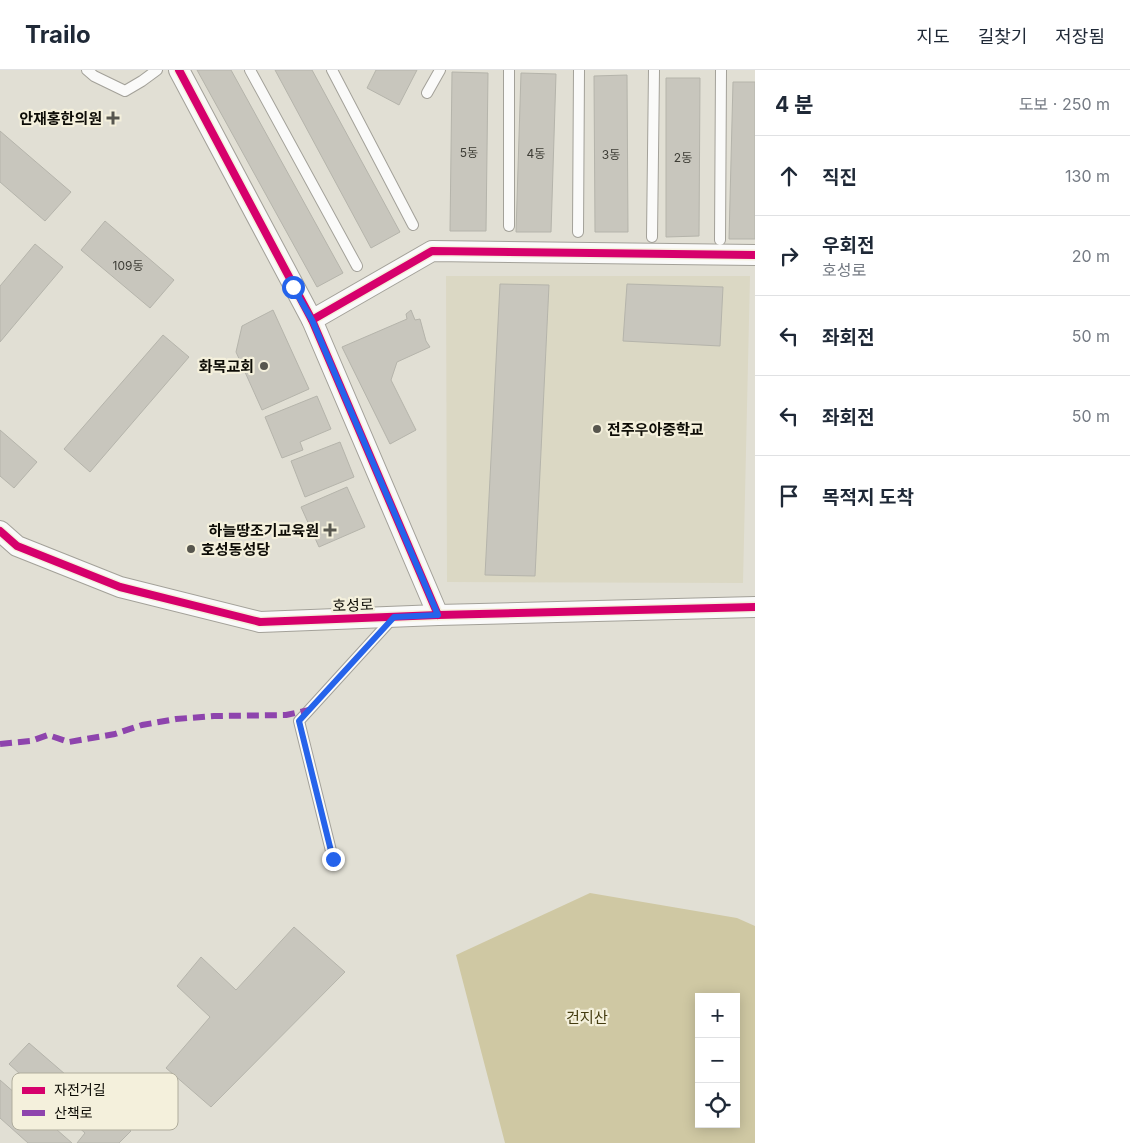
<!DOCTYPE html>
<html lang="ko">
<meta charset="utf-8">
<style>
body{margin:0;font-family:Inter,"Noto Sans KR",sans-serif;background:#f2f2f3;color:#1f2937}
.controls{position:absolute;right:15px;bottom:15px;display:grid;overflow:hidden;border-radius:0px;box-shadow:0 2px 12px #0003}
.controls button{width:45px;height:45px;display:grid;place-items:center;padding:0;border:0;border-bottom:1px solid #e0e1e3;background:#fff;color:#1f2937;font:25px sans-serif}
.stop{position:absolute;width:15px;height:15px;margin:-11px;border:4px solid #2563eb;border-radius:50%;background:#fff}
.stop.end{background:#2563eb;border-color:#fff;box-shadow:0 1px 5px #0008}
.list{margin:0;padding:0;list-style:none}
h2{display:flex;justify-content:space-between;align-items:center;height:65px;margin:0;padding:0 20px;font-size:21px}
h2 small{font-size:16px;font-weight:400;color:#747a83}
.list li{display:grid;grid-template-columns:32px 1fr auto;gap:15px;align-items:center;box-sizing:border-box;height:80px;padding:0 20px;border-top:1px solid #e0e1e3}
.list b{display:block;font-size:19px;white-space:nowrap}
.list p{margin:0;font-size:16px;white-space:nowrap;color:#747a83}
.list em{font-size:16px;font-style:normal;color:#747a83}
.icon{flex:none;width:28px;height:28px;fill:none;stroke:currentColor;stroke-width:2;stroke-linecap:round;stroke-linejoin:round}
.map{position:relative;flex:none;width:755px;height:1073px;overflow:hidden}
header{display:flex;align-items:center;gap:30px;box-sizing:border-box;height:70px;padding:0 25px;background:#fff;border-bottom:1px solid #e0e1e3}
header strong{font-size:24px}
nav{display:flex;gap:28px;margin-inline-start:auto;font-size:18px}
main{display:flex}
aside{flex:1;background:#fff}
.map>svg:first-child{display:block}
</style>
<header>
<strong>Trailo</strong>
<nav><a>지도</a><a>길찾기</a><a>저장됨</a></nav>
</header>
<main>
<div class="map">
<svg width="755" height="1073" viewBox="0 0 755 1073">
<rect width="100%" height="100%" fill="#e1dfd4"/>
<polygon fill="#dbd8c4" points="446,206 750,206 743,513 447,512"/>
<path fill="#cfc8a3" fill-rule="evenodd" d="M590,823L737,848L755,856V1073H505L456,885ZM699,927H736V1054H699Z"/>
<g fill="#c8c6bd" stroke="#b5b4ab">
<polygon points="197,0 231,0 343,203 317,217"/>
<polygon points="275,0 312,0 400,162 371,178"/>
<polygon points="376,0 417,0 399,35 367,18"/>
<polygon points="452,2 488,3 486,161 450,161"/>
<polygon points="521,3 556,4 551,162 516,162"/>
<polygon points="627,5 628,162 595,162 594,6"/>
<polygon points="666,8 700,8 699,166 666,167"/>
<polygon points="733,12 755,12 755,169 729,169"/>
<polygon points="0,61 71,122 45,151 0,112"/>
<polygon points="105,151 174,210 150,238 81,180"/>
<polygon points="35,174 63,197 0,272 0,216"/>
<polygon points="500,214 549,215 535,506 485,505"/>
<polygon points="627,214 723,217 720,276 623,271"/>
<polygon points="273,240 309,319 262,340 236,282 242,256"/>
<polygon points="411,240 415,250 420,249 426,271 430,277 397,292 391,310 416,360 390,374 342,277 407,249 406,244"/>
<polygon points="163,265 189,287 90,402 64,379"/>
<polygon points="317,326 331,359 300,372 303,380 282,388 265,347"/>
<polygon points="0,360 37,392 14,418 0,406"/>
<polygon points="340,372 354,407 305,427 291,391"/>
<polygon points="347,417 365,457 319,477 301,437"/>
<polygon points="294,857 345,902 211,1037 166,998 210,947 177,916 201,887 236,920"/>
<polygon points="29,973 131,1061 119,1073 77,1073 85,1063 9,994"/>
<polygon points="0,1010 72,1073 28,1073 0,1048"/>
</g>
<g fill="none" stroke-linecap="round" stroke-linejoin="round">
<g stroke="#a3a199" stroke-width="12">
<g id="lane">
<polyline points="87,0 94,6 125,21 142,11 157,0"/>
<polyline points="250,0 357,196"/>
<polyline points="332,0 413,155"/>
<polyline points="427,23 440,0"/>
<polyline points="509,156 509,0"/>
<polyline points="578,162 579,0"/>
<polyline points="652,167 654,0"/>
<polyline points="720,170 721,0"/>
<polyline points="333,789 299,651 393,548"/>
</g>
</g>
<g stroke="#a3a199" stroke-width="22">
<g id="street">
<polyline points="179,0 312,250 438,545"/>
<polyline points="312,250 432,181 755,185"/>
<polyline points="0,461 17,476 120,517 260,552 438,545 755,537"/>
</g>
</g>
<use href="#lane" stroke="#fafaf9" stroke-width="10"/>
<use href="#street" stroke="#fafaf9" stroke-width="20"/>
<polyline stroke="#8e44ad" stroke-width="6" stroke-dasharray="12 6" stroke-linecap="butt" points="0,674 31,671 48,665 69,672 115,664 142,655 176,649 214,646 286,645 309,640"/>
<g stroke="#f4f0dc" stroke-width="11">
<g id="cycleway">
<polyline points="179,0 312,250 438,545"/>
<polyline points="312,250 432,181 755,185"/>
<polyline points="0,461 17,476 120,517 260,552 438,545 755,537"/>
</g>
</g>
<use href="#cycleway" stroke="#d6006c" stroke-width="8"/>
</g>
<g fill="none" stroke-linecap="round" stroke-linejoin="round">
<polyline stroke="#2563eb" stroke-width="6" points="293,217 312,250 438,545 394,547 299,651 333,789"/>
</g>
<g fill="#57564e" stroke="#f4f0dc" stroke-width="2">
<path d="M110.5 40.5h5v5h5v5h-5v5h-5v-5h-5v-5h5z"/>
<circle cx="264" cy="296" r="5"/>
<circle cx="597" cy="359" r="5"/>
<path d="M327.5 452.5h5v5h5v5h-5v5h-5v-5h-5v-5h5z"/>
<circle cx="191" cy="479" r="5"/>
</g>
<g text-anchor="middle" dominant-baseline="central" stroke-width="4.5" stroke-linejoin="round" paint-order="stroke">
<g font-size="12" fill="#3d3c35">
<text x="469" y="82">5동</text>
<text x="536" y="83">4동</text>
<text x="611" y="84">3동</text>
<text x="683" y="87">2동</text>
<text x="128" y="195">109동</text>
</g>
<g font-size="15" font-weight="bold" fill="#0d0c06" stroke="#f4f0dc" text-anchor="end">
<text x="102" y="48">안재홍한의원</text>
<text x="254" y="296">화목교회</text>
<text x="607" y="359" text-anchor="start">전주우아중학교</text>
<text x="319" y="460">하늘땅조기교육원</text>
<text x="201" y="479" text-anchor="start">호성동성당</text>
</g>
<g font-size="15" fill="#0d0c06" stroke="#f4f0dc">
<text transform="translate(353 535) rotate(-2)">호성로</text>
</g>
<g font-size="15" fill="#443c10" stroke="#f4f0dc">
<text x="587" y="947">건지산</text>
</g>
</g>
<rect x="12" y="1003" width="166" height="57" rx="8" fill="#f4f0dc" stroke="#afac9c" stroke-width="1"/>
<rect x="22" y="1017" width="23" height="7" fill="#d6006c"/>
<rect x="22" y="1040" width="23" height="6" fill="#8e44ad"/>
<g font-size="14" fill="#0d0c06">
<text x="54" y="1025">자전거길</text>
<text x="54" y="1048">산책로</text>
</g>
</svg>
<div class="controls">
<button>+</button>
<button>−</button>
<button><svg class="icon" aria-label="locate" viewBox="0 0 24 24"><circle cx="12" cy="12" r="6"/><path d="M12 2v4M12 18v4M2 12h4M18 12h4"/></svg></button>
</div>
<div class="stop" style="left:293px;top:217px"></div>
<div class="stop end" style="left:333px;top:789px"></div>
</div>
<aside>
<h2>4 분<small>도보 · 250 m</small></h2>
<ul class="list">
<li><svg class="icon" aria-label="ahead" viewBox="0 0 24 24"><path d="M12 20V5M6 11l6-6 6 6"/></svg><div><b>직진</b></div><em>130 m</em></li>
<li><svg class="icon" aria-label="right" viewBox="0 0 24 24"><path d="M7 20v-9h11M14 6l5 5-5 5"/></svg><div><b>우회전</b><p>호성로</p></div><em>20 m</em></li>
<li><svg class="icon" aria-label="left" viewBox="0 0 24 24"><path d="M17 20v-9H6M10 6l-5 5 5 5"/></svg><div><b>좌회전</b></div><em>50 m</em></li>
<li><svg class="icon" aria-label="left" viewBox="0 0 24 24"><path d="M17 20v-9H6M10 6l-5 5 5 5"/></svg><div><b>좌회전</b></div><em>50 m</em></li>
<li><svg class="icon" aria-label="arrive" viewBox="0 0 24 24"><path d="M6 21V4h12l-3 4 3 4H6"/></svg><div><b>목적지 도착</b></div></li>
</ul>
</aside>
</main>
